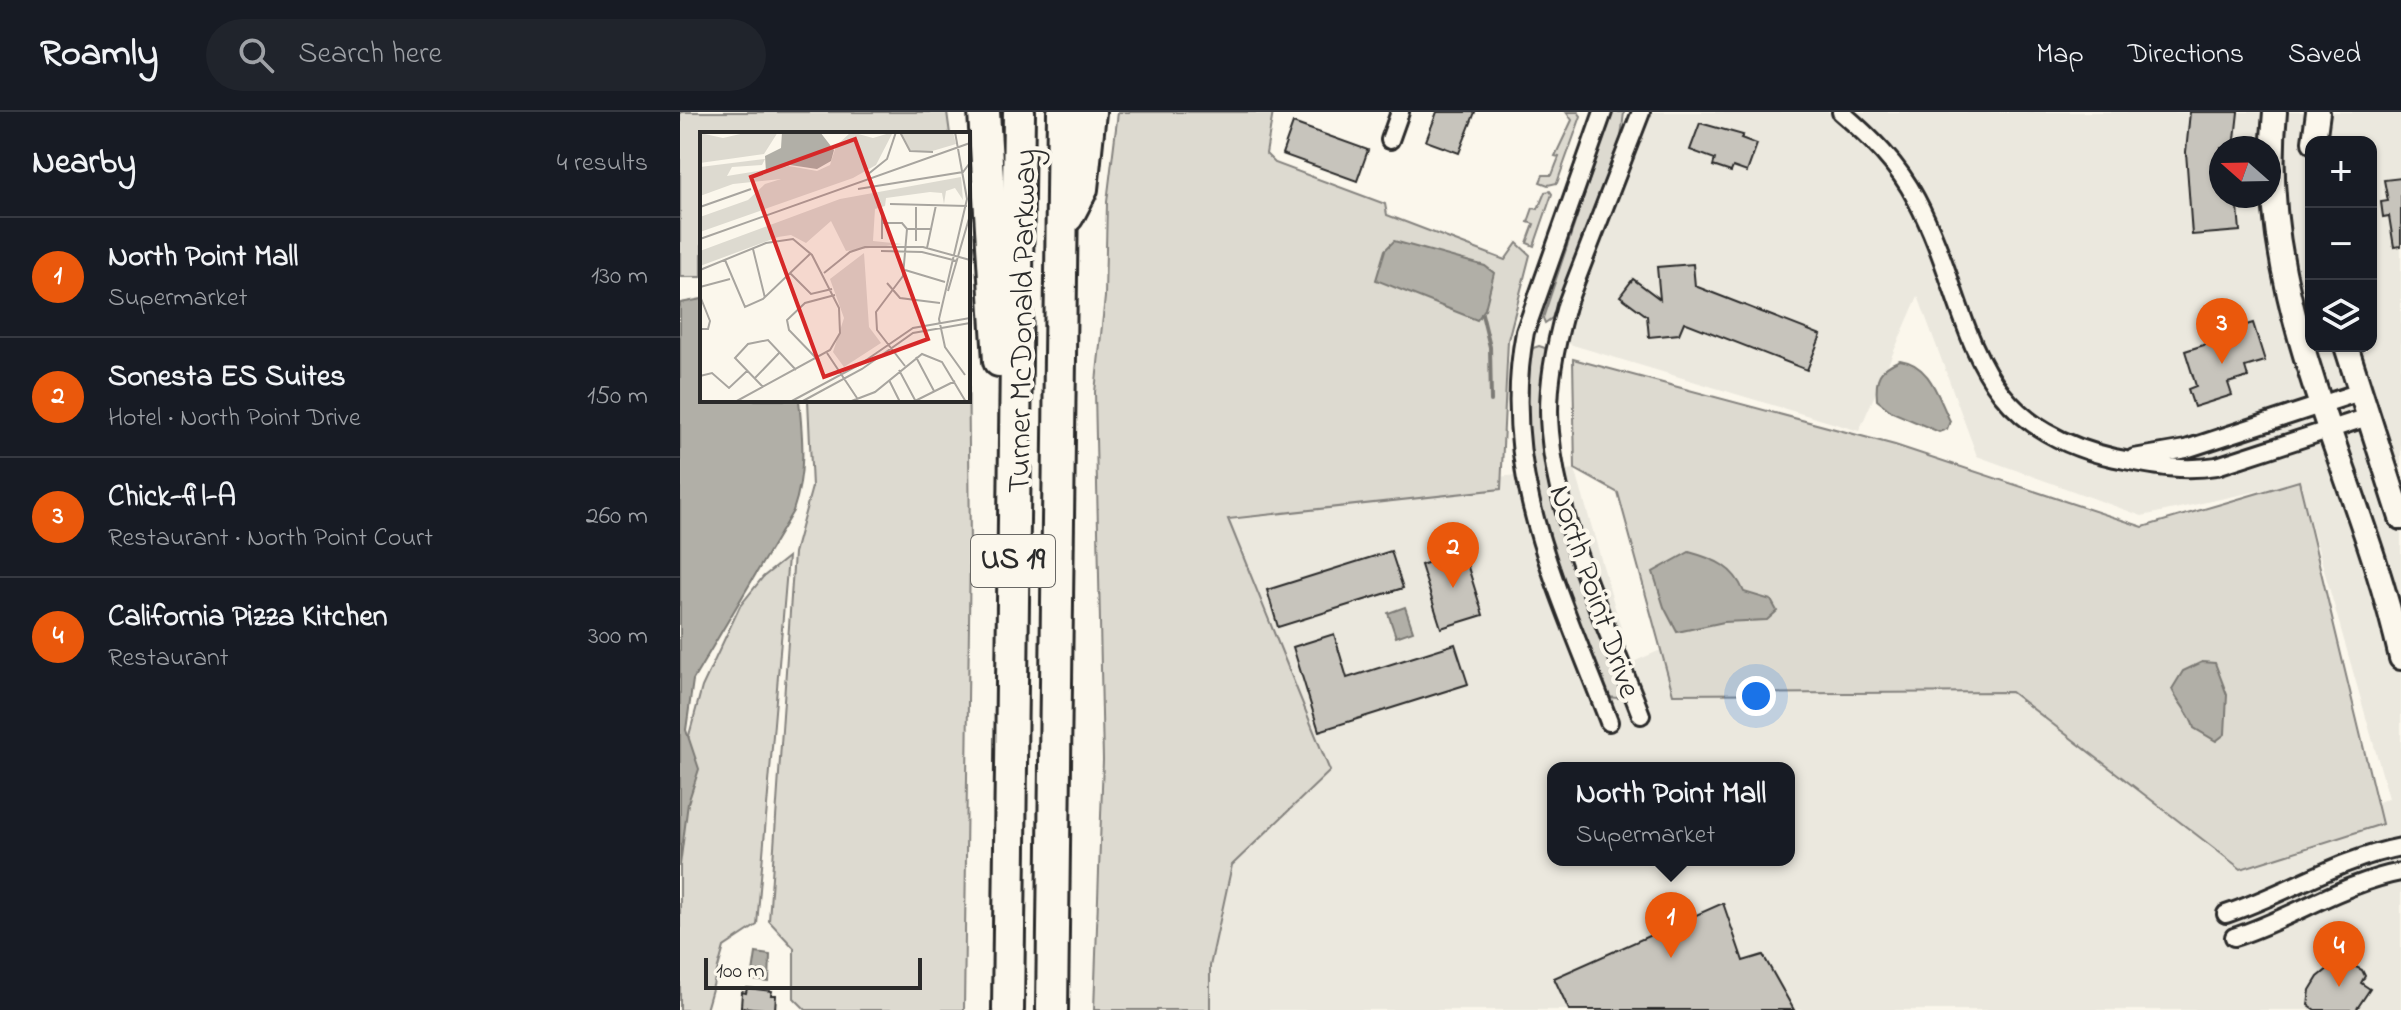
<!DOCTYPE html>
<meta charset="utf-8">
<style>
body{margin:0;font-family:"Indie Flower",sans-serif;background:#20242c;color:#f1f3f6}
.controls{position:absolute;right:24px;top:24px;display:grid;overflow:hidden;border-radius:16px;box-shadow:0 2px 6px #0004}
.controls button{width:72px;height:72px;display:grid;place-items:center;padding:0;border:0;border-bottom:2px solid #363941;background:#171b24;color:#f1f3f6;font:40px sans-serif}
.compass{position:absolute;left:1529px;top:24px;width:72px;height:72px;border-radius:50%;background:#171b24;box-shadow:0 2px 6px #0004;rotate:290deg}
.scale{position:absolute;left:24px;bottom:20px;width:218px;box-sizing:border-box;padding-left:8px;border:4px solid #2b2b2b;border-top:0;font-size:22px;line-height:28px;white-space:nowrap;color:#2b2b2b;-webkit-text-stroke:6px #fbf7ec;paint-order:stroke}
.you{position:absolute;left:1076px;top:584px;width:28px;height:28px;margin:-20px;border:6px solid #fff;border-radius:50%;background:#1a73e8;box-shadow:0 0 0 12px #1a73e833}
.badge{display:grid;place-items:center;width:52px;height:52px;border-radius:50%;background:#ea580c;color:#fff;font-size:26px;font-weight:700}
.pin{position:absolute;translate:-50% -66px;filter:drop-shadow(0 2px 4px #0008)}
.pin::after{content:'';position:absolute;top:42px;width:28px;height:24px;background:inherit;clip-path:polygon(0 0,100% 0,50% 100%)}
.popup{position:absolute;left:867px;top:650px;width:248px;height:104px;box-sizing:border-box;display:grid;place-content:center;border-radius:16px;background:#171b24;filter:drop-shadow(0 2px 6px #0005);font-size:26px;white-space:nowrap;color:#9ea1a6}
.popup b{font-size:30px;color:#f1f3f6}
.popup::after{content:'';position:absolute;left:50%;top:100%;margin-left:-16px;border:16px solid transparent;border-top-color:#171b24}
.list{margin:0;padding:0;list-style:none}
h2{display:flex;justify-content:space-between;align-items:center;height:104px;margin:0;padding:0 32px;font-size:34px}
h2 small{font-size:26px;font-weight:400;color:#9ea1a6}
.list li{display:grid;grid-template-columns:52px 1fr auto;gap:24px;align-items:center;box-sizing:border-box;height:120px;padding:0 32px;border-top:2px solid #363941}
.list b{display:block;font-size:30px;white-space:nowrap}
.list p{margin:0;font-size:26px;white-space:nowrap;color:#9ea1a6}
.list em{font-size:26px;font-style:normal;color:#9ea1a6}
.icon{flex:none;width:44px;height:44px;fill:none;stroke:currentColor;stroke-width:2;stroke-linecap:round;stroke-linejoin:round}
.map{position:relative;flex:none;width:1721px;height:898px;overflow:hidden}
header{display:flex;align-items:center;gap:48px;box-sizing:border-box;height:112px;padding:0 40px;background:#171b24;border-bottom:2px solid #363941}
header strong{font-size:38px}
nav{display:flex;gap:44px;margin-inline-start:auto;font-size:28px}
.search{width:560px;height:72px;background:#20242c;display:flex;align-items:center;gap:20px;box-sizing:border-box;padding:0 28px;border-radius:44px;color:#9ea1a6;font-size:30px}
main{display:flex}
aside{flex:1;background:#171b24}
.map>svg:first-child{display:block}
</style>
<header>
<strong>Roamly</strong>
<div class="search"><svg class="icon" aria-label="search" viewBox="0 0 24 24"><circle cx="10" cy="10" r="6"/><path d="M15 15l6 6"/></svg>Search here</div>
<nav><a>Map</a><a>Directions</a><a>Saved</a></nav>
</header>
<main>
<aside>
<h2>Nearby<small>4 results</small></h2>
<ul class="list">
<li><span class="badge">1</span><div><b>North Point Mall</b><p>Supermarket</p></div><em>130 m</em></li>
<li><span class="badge">2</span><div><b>Sonesta ES Suites</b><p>Hotel · North Point Drive</p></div><em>150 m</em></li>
<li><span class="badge">3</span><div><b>Chick-fil-A</b><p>Restaurant · North Point Court</p></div><em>260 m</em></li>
<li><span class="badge">4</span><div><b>California Pizza Kitchen</b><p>Restaurant</p></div><em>300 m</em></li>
</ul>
</aside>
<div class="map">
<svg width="1721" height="898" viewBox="0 0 1721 898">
<rect width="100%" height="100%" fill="#fbf7ec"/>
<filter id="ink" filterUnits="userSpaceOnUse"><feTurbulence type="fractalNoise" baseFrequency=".0125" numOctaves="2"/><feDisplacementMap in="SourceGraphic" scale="16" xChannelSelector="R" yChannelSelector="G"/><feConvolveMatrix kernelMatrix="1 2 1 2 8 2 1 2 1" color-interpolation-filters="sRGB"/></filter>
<g filter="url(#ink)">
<path fill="#ebe8de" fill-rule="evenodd" d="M964,0H1721V898H461L459,757L529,395L895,357L951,551L983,537L1444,586L1578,735L1709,686L1619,370L1462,404L1297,344L1238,184L1179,319L866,225ZM1631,30H1691V234H1631ZM1541,36H1589V84H1541ZM873,656H1109V748H873Z"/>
<g fill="#dddad0" stroke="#84827e" stroke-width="2">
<polygon points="0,0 267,0 270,22 22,22 22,165 0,165"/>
<polygon points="438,0 593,0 586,42 595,51 705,92 707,103 825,148 837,131 850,143 828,228 821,377 548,407 650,659 552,753 530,854 530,898 414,898 423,648 415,280 425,185 427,90"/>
<polygon points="886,0 898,0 901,4 877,71 868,73 860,70 863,63 872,63 879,45 875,44 892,8"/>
<polygon points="932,0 944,0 941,26 872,206 865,211 863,206"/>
<polygon points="870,79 872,82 854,134 847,131 854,112 848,110 853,96 858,97 865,80"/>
<path d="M859,234L865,236L866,242C863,271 859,299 862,328C868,412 912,496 942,574L938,586L927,585C891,485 819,343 853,236Z"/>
<polygon points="288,236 290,434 284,898 126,898 114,886 114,836 89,809 114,441 132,375 128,288 288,288"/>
<polygon points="893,247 1215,333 1463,415 1619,369 1702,712 1561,757 1331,580 993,582 938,381 895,357"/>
<polygon points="108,445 77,813 44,835 26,898 0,898 0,657 22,575 60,494 83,465"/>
</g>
<g fill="#b1afa7" stroke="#7b7a75" stroke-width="2">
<polygon points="714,129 805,154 814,161 805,197 797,208 696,168 705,138"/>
<path d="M22,187V288H119C123,328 126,361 113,399L13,568L6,618L19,657L8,691L0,753V191Z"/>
<path d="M1220,248C1250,252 1258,285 1270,309L1267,317L1259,320L1212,300L1197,288C1195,265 1199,257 1220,248Z"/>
<path d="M1009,440C1035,447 1054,455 1064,480L1091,488L1097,499L1087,508L1044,510L997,520L984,495L973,460Z"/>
<polygon points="725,495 733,519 716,525 708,501"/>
<path d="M1522,550L1535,551L1547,583L1545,622L1536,629L1514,616C1510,601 1498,591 1492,577L1503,559Z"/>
<polygon points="76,841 90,843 89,870 72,868"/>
</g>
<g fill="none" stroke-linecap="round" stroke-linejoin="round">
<polyline stroke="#7b7a75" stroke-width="4" points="802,202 810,235 811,289"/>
</g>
<g fill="#c7c4bc" stroke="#2b2b2b" stroke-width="2">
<polygon points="757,0 795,0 779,41 746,29"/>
<polygon points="1510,0 1558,0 1554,36 1541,36 1541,84 1557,84 1560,119 1512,123 1506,40"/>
<polygon points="613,11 688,38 677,69 602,42"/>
<polygon points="1020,11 1063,23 1061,26 1077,32 1067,60 1053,55 1051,60 1033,54 1035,47 1010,38"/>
<polygon points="1721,66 1721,134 1714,135 1709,104 1703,105 1701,90 1708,89 1704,68"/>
<polygon points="1013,152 1015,174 1141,223 1127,258 1004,210 999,222 969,225 967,204 940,184 953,167 980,187 977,155"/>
<polygon points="1573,211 1585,249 1565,255 1568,265 1548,271 1552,283 1514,295 1508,277 1516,274 1505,239 1552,224 1550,218"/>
<polygon points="711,439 723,476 598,515 587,478"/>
<polygon points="783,439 803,503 761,516 741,453"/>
<polygon points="654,522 667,566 775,532 788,572 639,619 613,535"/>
<polygon points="1043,791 1063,849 1083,843 1114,898 889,898 874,866"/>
<polygon points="1666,850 1682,858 1685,864 1681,871 1690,877 1676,898 1635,898 1628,893 1630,878 1638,865 1654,852 1661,857"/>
<polygon points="67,876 92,879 91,883 96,883 95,898 61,895 62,880 66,881"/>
</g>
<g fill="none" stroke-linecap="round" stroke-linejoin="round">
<g stroke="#2b2b2b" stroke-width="22">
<g id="minor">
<path d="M923,0L845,220C818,362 880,480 929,610"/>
<path d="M961,0L886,194C875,235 866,277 870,320C878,418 927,513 961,603"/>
<path d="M1161,0C1190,25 1218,52 1236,87C1296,201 1279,311 1435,346C1471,353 1500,360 1537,354L1688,305"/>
<polyline points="710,28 720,0"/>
<polyline points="1454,346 1506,337 1680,280"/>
<path d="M1546,802C1606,782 1658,747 1721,735"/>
<path d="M1554,825C1611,807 1662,771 1721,760"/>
</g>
</g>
<g stroke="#2b2b2b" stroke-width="28">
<g id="tertiary">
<path d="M1595,0C1575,194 1681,362 1721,546"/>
<polyline points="1634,30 1638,0"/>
<polyline points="1666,234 1721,406"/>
</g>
</g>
<g stroke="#2b2b2b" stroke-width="36">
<g id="motorway">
<polyline points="304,0 319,249"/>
<polyline points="388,104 402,77 410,0"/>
<polyline points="328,898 339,0"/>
<polyline points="372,898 383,0"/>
</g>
</g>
<use href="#minor" stroke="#fbf7ec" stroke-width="16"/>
<use href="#tertiary" stroke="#fbf7ec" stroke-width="22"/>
<use href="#motorway" stroke="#fbf7ec" stroke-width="30"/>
</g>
</g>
<g text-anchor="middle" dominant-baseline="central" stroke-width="8" stroke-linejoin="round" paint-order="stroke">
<rect fill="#fbf7ec" stroke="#696865" stroke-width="2" x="291" y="423" width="84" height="52" rx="6"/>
<g font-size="30" font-weight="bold" fill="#2b2b2b">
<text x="333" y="449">US 19</text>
</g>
<g font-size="32" fill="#2b2b2b" stroke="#fbf7ec">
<text transform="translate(344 209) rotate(-89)">Turner McDonald Parkway</text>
<text transform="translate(913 480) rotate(71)">North Point Drive</text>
</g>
</g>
<g transform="translate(20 20)">
<rect width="270" height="270" fill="#fbf7ec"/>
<path d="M49,0H78L64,22L0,31V1L23,6ZM151,0L173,6L193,0L176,33L153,46L0,100V85L48,68L65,52L81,47L33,52L0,64V35L65,27L62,33L32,35L27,44L89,34L117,39L130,33L136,14ZM201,0H253L256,12L229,20L210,18ZM261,45L263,68L255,56L246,59L244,72L242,61L230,60L186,66L185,74L175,77L173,109L202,112L146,119L131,89L106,111L91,103L78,105L0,134V119L140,67ZM164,121L169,195L181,211L144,235L133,220L144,186L130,147Z" fill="#dddad0"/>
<path d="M82,0H120L134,18L131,29L117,37L90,33L66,40L65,24L81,16Z" fill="#b1afa7"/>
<path fill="none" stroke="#a8a59f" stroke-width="2" d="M200,0L210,19L233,20M255,0L267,67L239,187L245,215L265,243M167,43L187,27L196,0M158,57L263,40L269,32M190,72L267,74M0,75L51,57M182,91H202L207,97M0,107L270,11M182,107V79M216,109V75M227,116L236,73M53,117L65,166M181,119L222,120L257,129M25,128L45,175L63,167L111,121M0,138L66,111L93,107L112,123L139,176L140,201L130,218L35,270M205,138L245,150M90,141L111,162L132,157M124,141L150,120L165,115H223L270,128M187,151L200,166L240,171M0,155L30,147M248,159L270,83M0,164L10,189L8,197H0M127,221L157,266M216,225L234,259M117,227L89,198L87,188L105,171L135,163M205,234L177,198L176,180L203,144L207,97H232M199,238L215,268M0,244L12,241L29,256L47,239M54,247L80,220M189,248L200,270M63,255L35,226L48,212L68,208L96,238M90,270L159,233L213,196L270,186M101,270L162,237L213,201L270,191M149,270L175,260L222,222L242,230L266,270M213,270L255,249"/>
<path fill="#d62828" fill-opacity="0.15" stroke="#d62828" stroke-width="4" d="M155,7L228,207L124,245L51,45Z"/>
<rect width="270" height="270" fill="none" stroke="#2b2b2b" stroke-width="4"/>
</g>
</svg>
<div class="controls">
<button>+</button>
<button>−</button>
<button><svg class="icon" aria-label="layers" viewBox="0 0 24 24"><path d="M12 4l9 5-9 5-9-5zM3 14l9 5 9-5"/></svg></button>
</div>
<svg class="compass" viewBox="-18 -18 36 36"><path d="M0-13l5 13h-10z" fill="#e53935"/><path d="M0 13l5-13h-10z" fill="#9ea1a6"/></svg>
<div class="scale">100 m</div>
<div class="you"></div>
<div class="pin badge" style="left:991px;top:846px">1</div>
<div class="popup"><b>North Point Mall</b>Supermarket</div>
<div class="pin badge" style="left:773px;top:476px">2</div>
<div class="pin badge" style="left:1542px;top:252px">3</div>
<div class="pin badge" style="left:1659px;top:875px">4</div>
</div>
</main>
